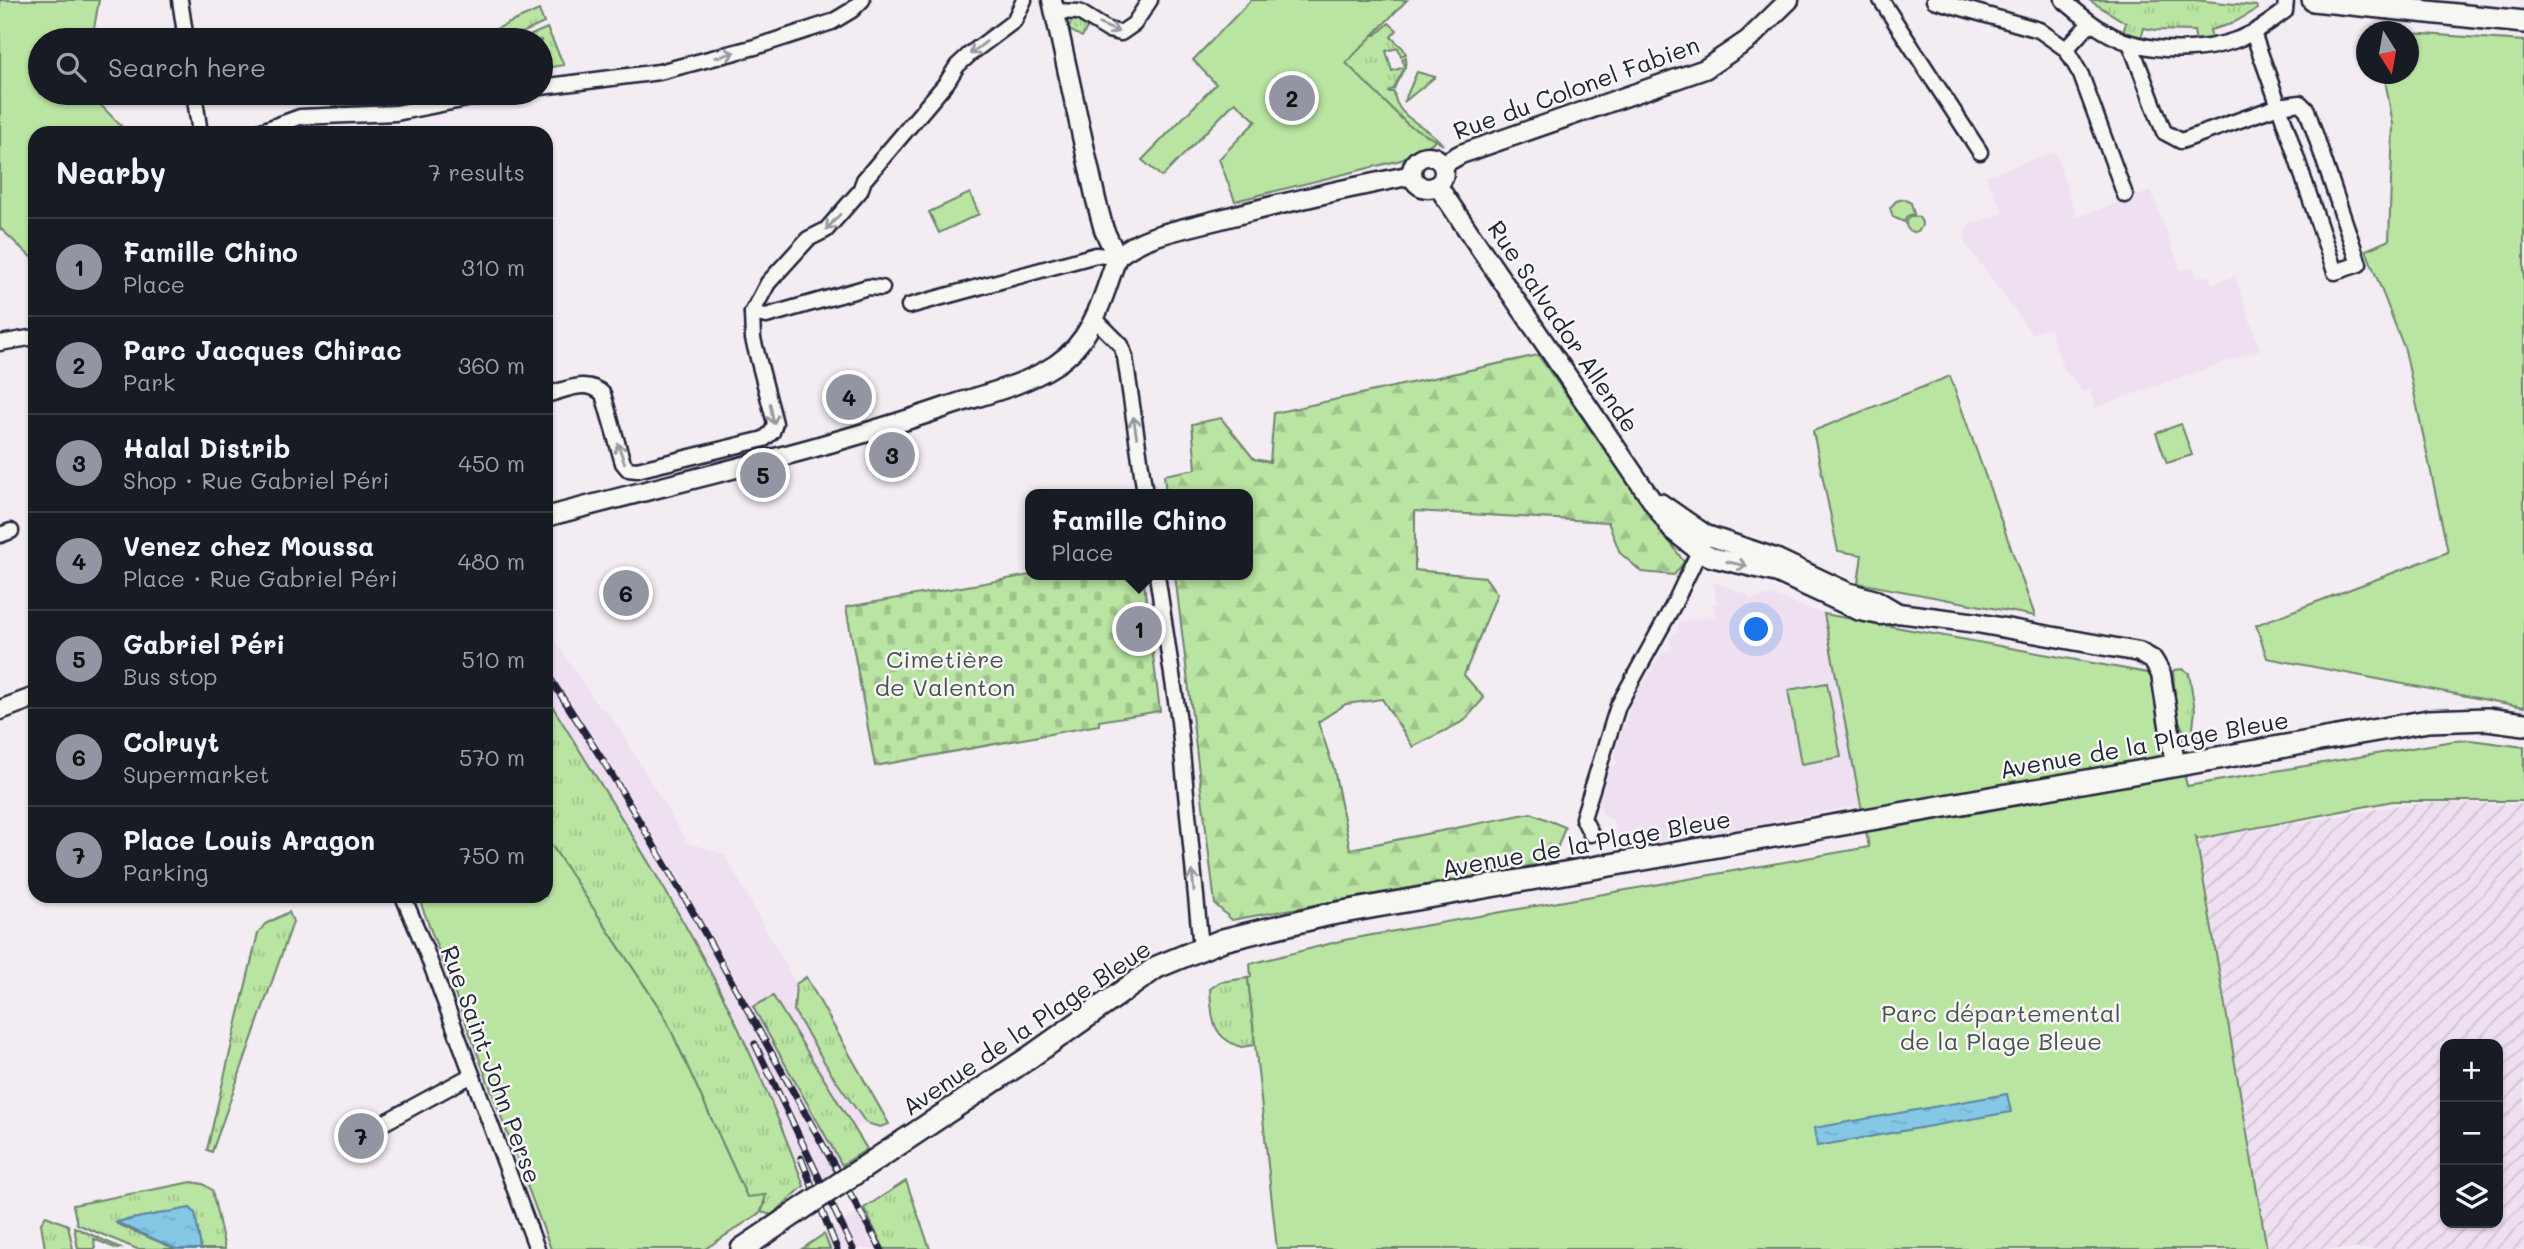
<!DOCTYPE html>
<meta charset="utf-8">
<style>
body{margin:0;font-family:Mali,sans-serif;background:#242831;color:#f1f3f6}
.controls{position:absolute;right:21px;bottom:21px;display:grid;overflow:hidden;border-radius:14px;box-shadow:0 2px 5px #0004}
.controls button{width:63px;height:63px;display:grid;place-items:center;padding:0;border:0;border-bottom:2px solid #363941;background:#171b24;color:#f1f3f6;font:35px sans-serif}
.compass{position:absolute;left:2356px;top:21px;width:63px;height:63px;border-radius:50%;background:#171b24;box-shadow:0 2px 5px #0004;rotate:169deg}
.you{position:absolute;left:1757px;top:630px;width:24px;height:24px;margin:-18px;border:5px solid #fff;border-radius:50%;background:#1a73e8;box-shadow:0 0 0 10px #1a73e833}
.badge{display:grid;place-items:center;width:46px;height:46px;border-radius:50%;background:#9495a2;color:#111;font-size:23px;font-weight:700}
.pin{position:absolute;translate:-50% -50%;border:4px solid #fff;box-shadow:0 2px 7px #0006}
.popup{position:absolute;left:1025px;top:489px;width:228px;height:91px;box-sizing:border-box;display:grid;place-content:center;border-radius:14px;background:#171b24;filter:drop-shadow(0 2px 5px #0005);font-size:23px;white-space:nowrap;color:#9ea1a6}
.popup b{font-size:26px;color:#f1f3f6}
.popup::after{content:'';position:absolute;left:50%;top:100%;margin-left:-14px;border:14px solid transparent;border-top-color:#171b24}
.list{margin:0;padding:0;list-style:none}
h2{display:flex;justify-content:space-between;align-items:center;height:91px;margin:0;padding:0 28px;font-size:30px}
h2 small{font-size:23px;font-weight:400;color:#9ea1a6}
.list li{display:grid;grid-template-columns:46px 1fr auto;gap:21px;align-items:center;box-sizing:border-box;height:98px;padding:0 28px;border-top:2px solid #363941}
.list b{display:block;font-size:26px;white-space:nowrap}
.list p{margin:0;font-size:23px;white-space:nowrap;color:#9ea1a6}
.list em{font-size:23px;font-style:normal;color:#9ea1a6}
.icon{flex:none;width:38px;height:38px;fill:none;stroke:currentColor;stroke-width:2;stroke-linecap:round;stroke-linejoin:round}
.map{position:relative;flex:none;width:2524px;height:1249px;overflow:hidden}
.search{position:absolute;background:#171b24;box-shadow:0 2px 5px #0004;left:28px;top:28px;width:525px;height:77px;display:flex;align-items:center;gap:18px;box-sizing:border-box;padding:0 24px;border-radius:38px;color:#9ea1a6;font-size:26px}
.panel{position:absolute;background:#171b24;box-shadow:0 2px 5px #0004;left:28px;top:126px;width:525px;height:777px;border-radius:21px}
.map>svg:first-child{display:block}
</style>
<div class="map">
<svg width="2524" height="1249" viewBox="0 0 2524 1249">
<defs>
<pattern id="industrial-furrows" width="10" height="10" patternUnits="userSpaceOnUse" patternTransform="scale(1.75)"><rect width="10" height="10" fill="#efe0f1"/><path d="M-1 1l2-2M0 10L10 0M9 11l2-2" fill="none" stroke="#cdc0d0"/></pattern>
<pattern id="grass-tufts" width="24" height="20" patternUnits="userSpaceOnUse" patternTransform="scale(1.75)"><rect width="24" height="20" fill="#b9e4a1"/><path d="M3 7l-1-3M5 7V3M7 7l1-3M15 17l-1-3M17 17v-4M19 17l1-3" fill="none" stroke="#9fc38c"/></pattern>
<pattern id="forest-firs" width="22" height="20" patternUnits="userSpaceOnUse" patternTransform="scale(1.75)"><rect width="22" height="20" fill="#b9e4a1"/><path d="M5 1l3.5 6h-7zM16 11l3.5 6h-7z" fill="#9fc38c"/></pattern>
<pattern id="cemetery-stones" width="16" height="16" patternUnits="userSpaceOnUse" patternTransform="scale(1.75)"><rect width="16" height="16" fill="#b9e4a1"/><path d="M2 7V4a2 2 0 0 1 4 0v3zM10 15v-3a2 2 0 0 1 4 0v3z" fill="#9fc38c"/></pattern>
<pattern id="water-ripples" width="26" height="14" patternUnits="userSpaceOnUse" patternTransform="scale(1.75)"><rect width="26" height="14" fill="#84c8e5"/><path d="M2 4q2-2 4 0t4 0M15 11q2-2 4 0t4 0" fill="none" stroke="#72acc5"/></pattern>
</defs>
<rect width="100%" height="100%" fill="#f3ecf2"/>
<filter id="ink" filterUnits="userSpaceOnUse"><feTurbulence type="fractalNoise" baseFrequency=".0143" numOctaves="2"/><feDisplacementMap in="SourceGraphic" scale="14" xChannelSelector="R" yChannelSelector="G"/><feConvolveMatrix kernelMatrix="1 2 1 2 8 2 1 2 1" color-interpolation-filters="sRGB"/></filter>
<g filter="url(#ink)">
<g fill="#efe0f1">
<polygon points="2055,152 2077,217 2151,191 2181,270 2193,267 2197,278 2208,275 2212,284 2235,276 2260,350 2096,407 2090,390 2083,392 2062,366 2049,328 2032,334 1965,243 1966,231 1969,225 2004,213 1985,176"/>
<polygon points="1713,582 1748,595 1750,600 1772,595 1824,614 1862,805 1619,850 1613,819 1609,819 1602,813 1599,803 1598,797 1608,767 1617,765 1614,751 1633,700 1662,652 1672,650 1669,639 1674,633 1679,632 1678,625 1680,622 1715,616 1712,604 1717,603"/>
<polygon points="546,627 597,705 610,714 687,842 725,855 796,984 792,1000 795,1011 832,1075 866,1123 855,1130 837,1133 828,1138 842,1165 806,1190 804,1186 747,1198 664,1015 546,837"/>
<polygon points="906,1181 929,1249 799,1249 818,1239"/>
</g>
<path fill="url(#industrial-furrows)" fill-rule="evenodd" d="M2431,803L2524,804V1249H2268L2198,840L2393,806ZM2445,1044H2498V1223H2445Z"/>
<g fill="url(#grass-tufts)" stroke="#6e836e" stroke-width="2">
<polygon points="2089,0 2194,0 2256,6 2258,9 2231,24 2210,30 2212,40 2196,42 2194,31 2155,30 2144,28 2141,38 2123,32 2126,23"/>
<polygon points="539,10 544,23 507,40 493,40 489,32"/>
<polygon points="1076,20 1088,26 1082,37 1068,29 1072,21"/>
<path d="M1380,23L1382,25L1373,35H1376L1389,23L1397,30L1391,37L1403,48L1406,54L1401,56L1398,48L1386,51L1392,71L1405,67L1402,59L1406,57C1407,70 1397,78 1394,89L1390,90L1389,92H1394C1396,120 1429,125 1443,145L1435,140L1428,146L1418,147L1407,124L1345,64Z"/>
<polygon points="547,28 564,65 541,69 541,40 520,40"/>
<polygon points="1417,72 1435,77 1404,102"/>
<polygon points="385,93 389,95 389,105 332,106 332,102"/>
<polygon points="411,93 444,93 393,105 395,96"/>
<circle cx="1914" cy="224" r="8"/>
<path d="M2183,669L2189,673L2195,710L2193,727L2200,743C2172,734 2176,697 2173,672L2174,670Z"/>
<path d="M546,696C611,802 680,906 734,1019C760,1073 783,1129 804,1186L772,1215L761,1212L765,1203L747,1198L664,1015L546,837Z"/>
<polygon points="289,912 293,922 212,1152 207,1150 258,933 265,924"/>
<polygon points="806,977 889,1124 880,1127 866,1123 832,1075 794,1011 796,984"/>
<path d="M1248,978L1255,1045L1241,1047C1210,1037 1212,1016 1210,989L1220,982Z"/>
<polygon points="773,996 867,1149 842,1165 753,1007"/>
<polygon points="906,1181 930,1249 884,1249 864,1208"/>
<polygon points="192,1182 203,1184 212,1190 225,1249 201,1249 195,1214 190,1208 116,1222 117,1224 176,1249 137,1249 77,1224 73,1205"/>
<polygon points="46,1216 68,1225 73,1249 45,1249 41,1223"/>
<polygon points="74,1227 121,1248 117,1249 94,1239 95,1249 78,1249"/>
<polygon points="824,1234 830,1249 802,1249"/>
</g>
<polygon fill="url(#forest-firs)" stroke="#6e836e" stroke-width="2" points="1538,355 1684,562 1674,575 1642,572 1620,553 1608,522 1415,511 1415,570 1485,577 1497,594 1464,675 1484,698 1464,721 1413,747 1382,699 1346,704 1318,722 1334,769 1350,849 1531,813 1565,827 1552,862 1232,920 1215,904 1175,575 1248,575 1248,494 1166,494 1164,475 1196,469 1192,424 1221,418 1254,459 1270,462 1274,413"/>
<polygon fill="url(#cemetery-stones)" stroke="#6e836e" stroke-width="2" points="1030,575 1143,575 1160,711 1099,721 1099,725 875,766 846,607"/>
<g fill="#b9e4a1" stroke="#6e836e" stroke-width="2">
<polygon points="0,0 99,0 92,40 40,40 40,93 89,93 128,133 35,133 35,261 0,228"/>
<polygon points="1251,0 1407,0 1346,63 1407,124 1435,140 1428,146 1414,150 1401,160 1235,201 1219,159 1256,121 1235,102 1162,177 1142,160 1216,84 1193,60"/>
<polygon points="2409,33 2524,41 2524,707 2267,658 2256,625 2448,552 2405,350 2366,250 2389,240 2393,124 2384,74 2408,74"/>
<polygon points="970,193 979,214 939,233 929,212"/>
<polygon points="1904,199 1911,203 1914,214 1907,216 1904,222 1893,217 1890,208 1896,201"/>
<polygon points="1950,376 2035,616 1858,583 1862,555 1838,551 1813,431"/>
<polygon points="2181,424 2192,455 2167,463 2156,433"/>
<polygon points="1824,614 2153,674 2175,734 2187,786 2453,741 2470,740 2524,747 2524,801 2393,801 2198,839 2196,837 2267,1249 1277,1249 1248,978 1251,977 1250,964 1344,940 1869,847"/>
<polygon points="1827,683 1841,757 1801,764 1788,690"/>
<polygon points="546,837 664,1015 747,1197 766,1195 761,1212 705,1249 551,1249 418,896 546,896"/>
</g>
<g fill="url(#water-ripples)" stroke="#5d86a1" stroke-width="2">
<polygon points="2007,1094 2011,1112 1817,1146 1814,1128"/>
<polygon points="190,1208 195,1213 201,1249 176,1249 116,1222"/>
</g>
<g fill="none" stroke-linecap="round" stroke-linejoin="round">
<g stroke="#22223b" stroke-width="19">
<g id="minor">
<polyline points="180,0 186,40"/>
<polyline points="1881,0 1980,152"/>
<polyline points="1934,0 2039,30 2066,49 2081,75 2125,195"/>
<path d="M2063,0C2083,17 2105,36 2131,43C2169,54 2219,51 2254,32C2265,26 2275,18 2285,11L2286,0"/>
<polyline points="1055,11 1079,12 1108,30 1121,33 1134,24 1150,0"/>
<polyline points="2130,43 2164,132 2181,141 2279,106 2253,33"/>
<polyline points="2066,49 2090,23"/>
<polyline points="541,87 659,72 755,47 832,22 852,10 862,0"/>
<polyline points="194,93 200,133"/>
<polygon points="2300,103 2307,110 2359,264 2335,272 2279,106"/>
<polyline points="256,133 300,117 396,113 497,93"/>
<polyline points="909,306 1096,255 1117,257"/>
<polyline points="752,313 766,316 868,287 882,288"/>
<polyline points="1096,320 1121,345 1125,357 1145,494"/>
<polyline points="0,343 35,337"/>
<path d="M546,395C566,390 587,378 603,394L623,463L628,469L637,470L764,439L772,432L775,423L753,339L752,313L768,283L808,239L826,230L860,191L864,180L947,82L957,66L970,54L1014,21L1024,0"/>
<polyline points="0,535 11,531"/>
<polyline points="1157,575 1179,721 1201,948"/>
<polyline points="1591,834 1583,818 1618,706 1674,604 1703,543"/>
<polyline points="403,896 426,951 537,1249"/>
<polyline points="374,1128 472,1075"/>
</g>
</g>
<g stroke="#22223b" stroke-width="23">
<g id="tertiary">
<polyline points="1052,0 1096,200 1104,230 1117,257"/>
<circle cx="1428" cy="172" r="16"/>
<polyline points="1443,164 1461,154 1705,69 1748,40 1789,0"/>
<polyline points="1437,185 1672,530 1700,552 1711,557 1778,573 1860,611 1880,615 1898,613 1977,623 2139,652 2153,660 2161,674 2175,764"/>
<path d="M1117,257C1144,234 1184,229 1217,220C1282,203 1347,188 1412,175"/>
<polyline points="1660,503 1706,535 1775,558 1847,592 1876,600 1898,613"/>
<path d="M546,517C679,481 815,452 946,407C981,395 1023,386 1055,365C1093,341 1103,297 1117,257"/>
<polyline points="0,710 35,697"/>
</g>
</g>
<g stroke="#22223b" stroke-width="26">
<g id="secondary">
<polyline points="2313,0 2524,22"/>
<polyline points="851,1176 1030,1057 1157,967 1223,940 1326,915 2428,721 2487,719 2524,724"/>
<polyline points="742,1249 809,1204"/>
</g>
</g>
<use href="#minor" stroke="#f6f6f2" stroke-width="14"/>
<use href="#tertiary" stroke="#f6f6f2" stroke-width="18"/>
<use href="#secondary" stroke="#f6f6f2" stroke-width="21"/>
<g stroke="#22223b" stroke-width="7">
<g id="rail">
<polyline points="546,672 612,775 689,905 881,1249"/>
<polyline points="755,1044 853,1249"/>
<polyline points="801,1158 837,1249"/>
</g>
</g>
<use href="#rail" stroke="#f6f6f2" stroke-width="4.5" stroke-dasharray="13" stroke-linecap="butt"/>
<g stroke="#22223b" stroke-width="26" stroke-linecap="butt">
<polyline id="secondary-bridge" points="809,1204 851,1176"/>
</g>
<use href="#secondary-bridge" stroke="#f6f6f2" stroke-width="21"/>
</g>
<defs><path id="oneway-shaft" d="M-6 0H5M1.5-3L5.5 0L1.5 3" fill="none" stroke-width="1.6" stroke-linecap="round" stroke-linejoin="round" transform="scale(1.75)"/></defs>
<g stroke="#9797a0">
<use href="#oneway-shaft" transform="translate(1109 28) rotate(23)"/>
<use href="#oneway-shaft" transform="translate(978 48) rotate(142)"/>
<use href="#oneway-shaft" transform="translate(725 55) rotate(-14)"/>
<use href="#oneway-shaft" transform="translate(833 222) rotate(132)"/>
<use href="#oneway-shaft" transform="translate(772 414) rotate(79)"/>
<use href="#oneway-shaft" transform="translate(1135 427) rotate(-99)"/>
<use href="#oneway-shaft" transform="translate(621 453) rotate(-109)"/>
<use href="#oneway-shaft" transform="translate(1737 564) rotate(13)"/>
<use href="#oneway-shaft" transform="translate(1193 881) rotate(-95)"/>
</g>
</g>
<g text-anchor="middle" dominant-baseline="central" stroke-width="5" stroke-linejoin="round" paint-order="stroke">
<g font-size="24" fill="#22223b" stroke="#f6f6f2">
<text transform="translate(1576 87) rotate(-20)">Rue du Colonel Fabien</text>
<text transform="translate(1564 326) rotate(56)">Rue Salvador Allende</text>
<text transform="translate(2144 744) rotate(-10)">Avenue de la Plage Bleue</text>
<text transform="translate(1586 843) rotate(-10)">Avenue de la Plage Bleue</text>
<text transform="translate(1026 1027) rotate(-34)">Avenue de la Plage Bleue</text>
<text transform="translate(492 1064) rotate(70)">Rue Saint-John Perse</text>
</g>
<g font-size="24" fill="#485254" stroke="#f6f6f2">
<text x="945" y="658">Cimetière<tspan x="945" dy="28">de Valenton</tspan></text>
<text x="2001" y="1012">Parc départemental<tspan x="2001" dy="28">de la Plage Bleue</tspan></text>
</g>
</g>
</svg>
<div class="controls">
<button>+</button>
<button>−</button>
<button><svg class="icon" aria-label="layers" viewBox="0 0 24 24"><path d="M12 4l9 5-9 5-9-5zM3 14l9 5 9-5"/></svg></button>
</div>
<svg class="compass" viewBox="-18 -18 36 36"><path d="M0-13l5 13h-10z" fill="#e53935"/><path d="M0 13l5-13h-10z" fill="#9ea1a6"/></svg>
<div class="you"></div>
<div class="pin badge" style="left:1139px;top:629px">1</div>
<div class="popup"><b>Famille Chino</b>Place</div>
<div class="pin badge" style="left:1292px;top:98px">2</div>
<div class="pin badge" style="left:892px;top:455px">3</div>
<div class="pin badge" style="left:849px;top:397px">4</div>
<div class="pin badge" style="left:763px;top:475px">5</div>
<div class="pin badge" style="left:626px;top:593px">6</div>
<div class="pin badge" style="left:361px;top:1136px">7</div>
<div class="search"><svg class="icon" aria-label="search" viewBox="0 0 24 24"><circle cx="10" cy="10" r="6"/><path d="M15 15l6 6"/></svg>Search here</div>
<section class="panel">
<h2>Nearby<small>7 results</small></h2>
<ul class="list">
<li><span class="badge">1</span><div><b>Famille Chino</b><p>Place</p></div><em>310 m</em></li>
<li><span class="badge">2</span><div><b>Parc Jacques Chirac</b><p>Park</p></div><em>360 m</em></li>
<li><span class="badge">3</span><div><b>Halal Distrib</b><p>Shop · Rue Gabriel Péri</p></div><em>450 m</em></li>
<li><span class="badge">4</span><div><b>Venez chez Moussa</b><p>Place · Rue Gabriel Péri</p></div><em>480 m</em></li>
<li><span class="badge">5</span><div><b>Gabriel Péri</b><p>Bus stop</p></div><em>510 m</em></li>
<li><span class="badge">6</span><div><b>Colruyt</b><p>Supermarket</p></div><em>570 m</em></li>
<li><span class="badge">7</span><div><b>Place Louis Aragon</b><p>Parking</p></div><em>750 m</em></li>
</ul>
</section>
</div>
